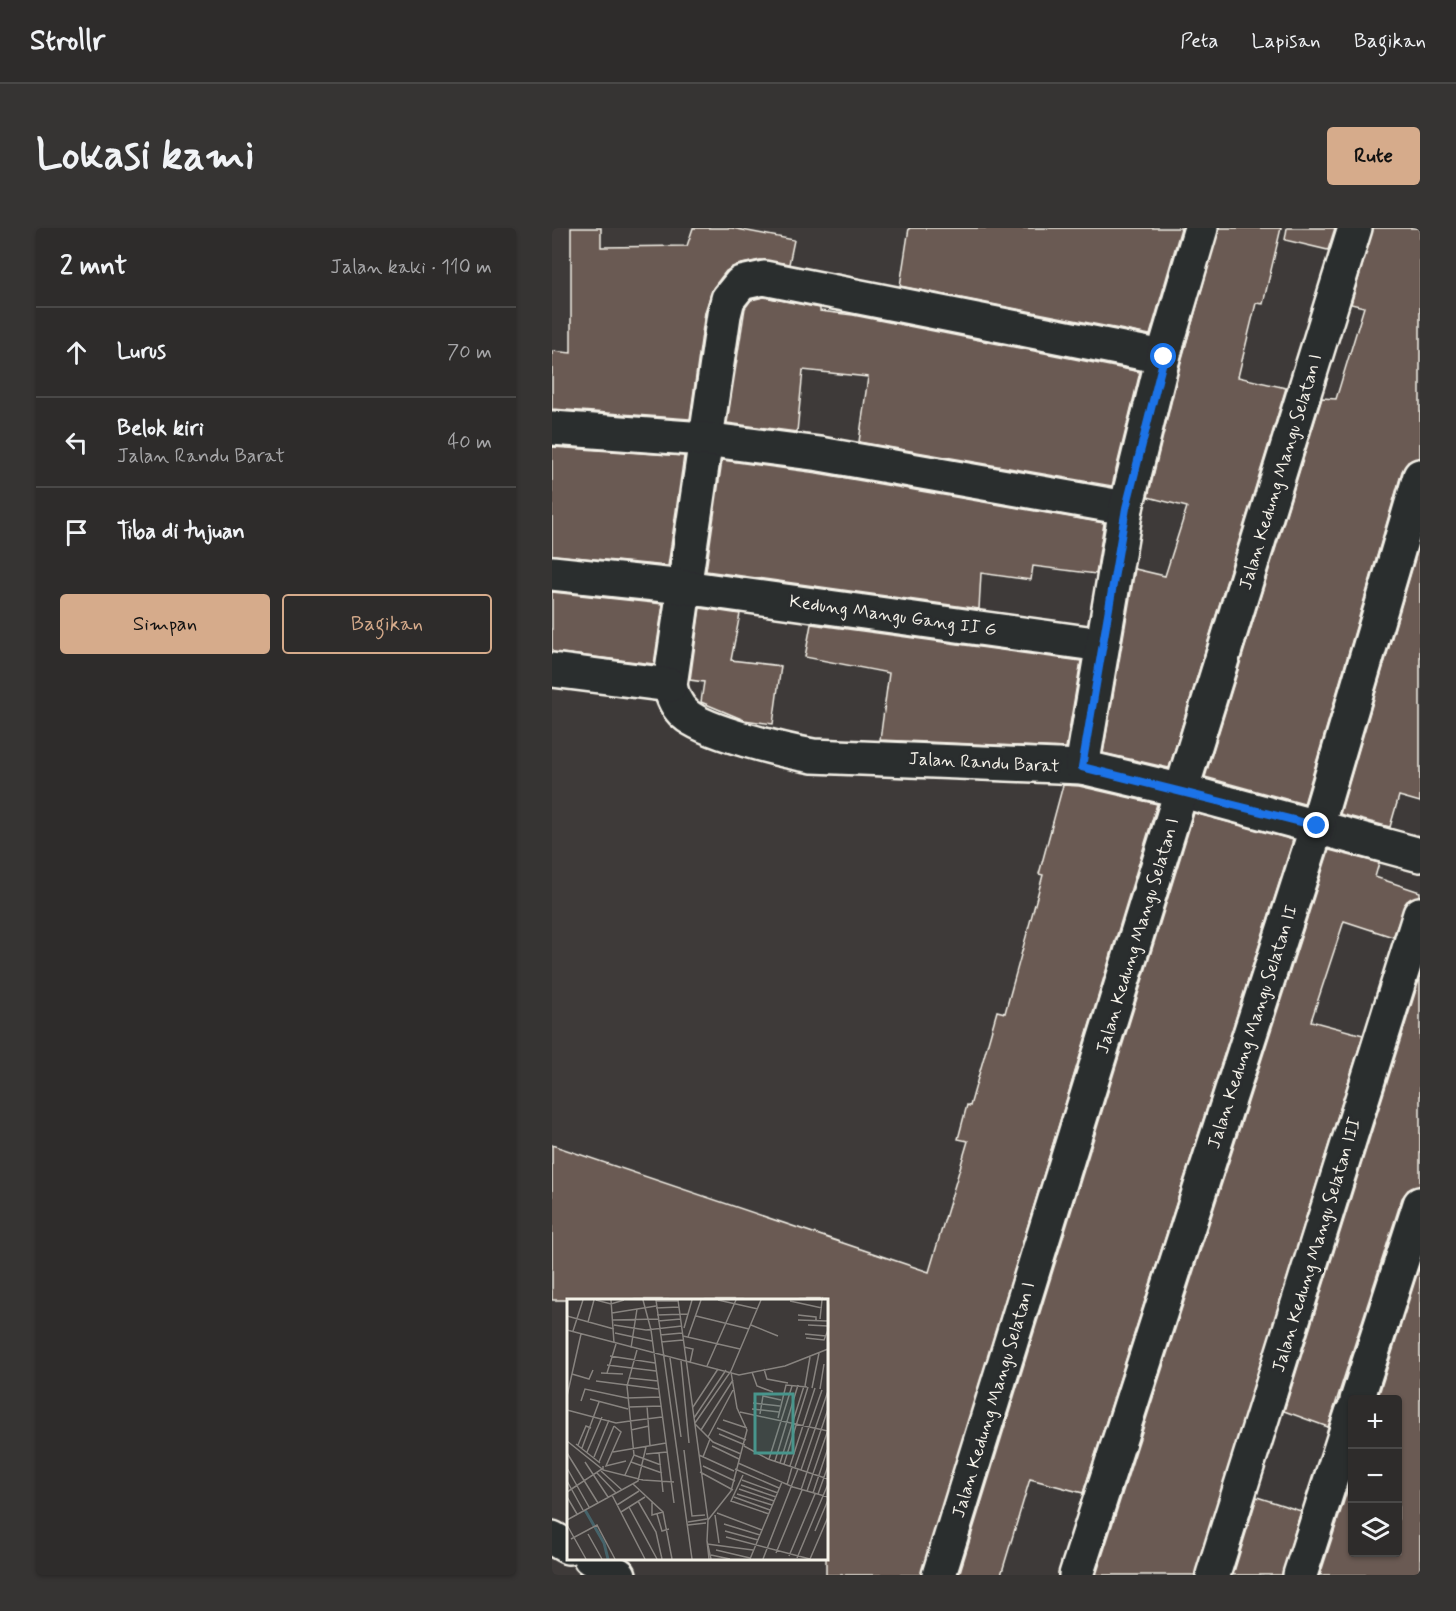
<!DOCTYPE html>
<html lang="id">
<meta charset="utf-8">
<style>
body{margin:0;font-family:Mynerve,sans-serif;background:#363433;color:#f1f3f6}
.controls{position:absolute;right:18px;bottom:18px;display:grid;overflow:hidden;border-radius:6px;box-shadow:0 2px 4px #0004}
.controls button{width:54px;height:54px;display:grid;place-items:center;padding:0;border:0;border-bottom:2px solid #494847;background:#2e2c2b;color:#f1f3f6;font:30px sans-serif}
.stop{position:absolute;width:18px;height:18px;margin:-14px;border:4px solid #1a73e8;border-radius:50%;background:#fff}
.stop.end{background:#1a73e8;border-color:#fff;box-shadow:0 2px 6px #0008}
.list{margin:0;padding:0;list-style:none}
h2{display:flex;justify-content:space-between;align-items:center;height:78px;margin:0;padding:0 24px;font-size:26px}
h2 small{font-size:20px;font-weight:400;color:#a7a7a9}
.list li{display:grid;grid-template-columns:39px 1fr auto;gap:18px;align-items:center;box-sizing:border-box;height:90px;padding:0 24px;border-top:2px solid #494847}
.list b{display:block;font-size:22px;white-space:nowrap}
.list p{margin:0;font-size:20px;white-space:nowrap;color:#a7a7a9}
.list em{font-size:20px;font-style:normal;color:#a7a7a9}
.actions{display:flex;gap:12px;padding:18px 24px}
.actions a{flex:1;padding:14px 0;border:2px solid #d6ab8b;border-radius:6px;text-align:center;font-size:21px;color:#d6ab8b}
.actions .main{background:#d6ab8b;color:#111}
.icon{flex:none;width:33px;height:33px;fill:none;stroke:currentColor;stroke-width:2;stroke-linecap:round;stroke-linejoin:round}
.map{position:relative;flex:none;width:868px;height:1347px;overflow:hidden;border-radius:6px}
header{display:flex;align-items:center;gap:36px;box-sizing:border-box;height:84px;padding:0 30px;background:#2e2c2b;border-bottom:2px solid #494847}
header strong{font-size:28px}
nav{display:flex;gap:33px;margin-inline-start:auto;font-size:21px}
.intro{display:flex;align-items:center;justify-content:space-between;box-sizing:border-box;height:144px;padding:0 36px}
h1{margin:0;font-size:42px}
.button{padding:15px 27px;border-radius:6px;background:#d6ab8b;color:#111;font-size:21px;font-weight:700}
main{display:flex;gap:36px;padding:0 36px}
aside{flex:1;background:#2e2c2b;border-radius:6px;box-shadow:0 2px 4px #0004}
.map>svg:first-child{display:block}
</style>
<header>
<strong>Strollr</strong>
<nav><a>Peta</a><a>Lapisan</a><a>Bagikan</a></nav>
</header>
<div class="intro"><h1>Lokasi kami</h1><a class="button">Rute</a></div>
<main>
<aside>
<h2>2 mnt<small>Jalan kaki · 110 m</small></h2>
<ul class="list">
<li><svg class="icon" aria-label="ahead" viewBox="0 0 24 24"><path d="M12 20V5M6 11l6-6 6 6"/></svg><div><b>Lurus</b></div><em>70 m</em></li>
<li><svg class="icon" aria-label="left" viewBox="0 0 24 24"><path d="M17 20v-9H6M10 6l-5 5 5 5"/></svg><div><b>Belok kiri</b><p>Jalan Randu Barat</p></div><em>40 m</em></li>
<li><svg class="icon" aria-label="arrive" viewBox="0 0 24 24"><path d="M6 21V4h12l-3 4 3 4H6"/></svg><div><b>Tiba di tujuan</b></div></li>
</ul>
<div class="actions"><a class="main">Simpan</a><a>Bagikan</a></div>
</aside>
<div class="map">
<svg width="868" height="1347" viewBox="0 0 868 1347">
<rect width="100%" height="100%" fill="#3e3a39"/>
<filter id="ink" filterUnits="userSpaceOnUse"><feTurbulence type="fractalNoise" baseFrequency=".0167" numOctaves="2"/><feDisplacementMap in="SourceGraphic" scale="12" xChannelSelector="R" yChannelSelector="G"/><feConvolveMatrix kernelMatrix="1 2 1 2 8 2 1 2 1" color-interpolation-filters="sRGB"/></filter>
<g filter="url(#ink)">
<g fill="#6b5a53" stroke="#f4f1e8" stroke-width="1.5">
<polygon points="19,0 49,0 49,19 135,18 141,0 180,0 242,12 237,36 208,32 185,37 174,43 161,60 153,84 138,191 0,181 0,123 19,125"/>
<polygon points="357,0 629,0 598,107 348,58"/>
<polygon points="667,0 729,0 711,76 704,75 686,149 734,160 617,540 551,525 583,341 613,348 635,279 596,269 629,134"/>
<polygon points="735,0 783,0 776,22 733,12"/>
<polygon points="821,0 868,0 868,230 856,234 850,243 752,576 653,549 770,170 784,171 812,79 799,76"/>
<polygon points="212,69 268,80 268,83 301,87 588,144 560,258 307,214 316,149 251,142 245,204 175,195 193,80 199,72"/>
<polygon points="0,219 132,228 116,338 0,327"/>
<polygon points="170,232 265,245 552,295 544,346 481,338 479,352 429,345 427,381 154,343"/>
<polygon points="868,314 868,574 847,568 838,599 788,586"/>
<polygon points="0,364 111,376 102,436 0,424"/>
<polygon points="148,380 188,386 179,432 229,438 221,496 192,492 149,474 152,454 138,452"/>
<polygon points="259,396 529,433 514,520 328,512 337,445 253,429"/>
<polygon points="511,557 527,558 605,576 369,1347 274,1347 274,1072 0,1072 0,917 377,1044 416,913 406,911 415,877 418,878 445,783 453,785 491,647 487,646"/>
<polygon points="642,585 741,612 531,1265 478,1251 449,1347 407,1347"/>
<polygon points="777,622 827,635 823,649 868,664 868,668 855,673 841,709 792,693 759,793 811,807 643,1347 544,1347"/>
<polygon points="868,749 868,958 856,962 850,970 776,1199 732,1183"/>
<polygon points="868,1037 868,1347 768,1347 801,1245 801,1324 846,1324 846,1172 825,1172"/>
<polygon points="705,1269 749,1283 730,1347 681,1347"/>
</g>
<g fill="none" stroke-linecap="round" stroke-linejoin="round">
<g stroke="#f4f1e8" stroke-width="38">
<g id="minor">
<path d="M611,129L212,50L189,55L176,71L172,87L118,457C120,468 125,479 133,486C152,504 233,523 261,528L530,539L631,563L868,627"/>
<polyline points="0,200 152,211 268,226 574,280"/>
<polyline points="0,345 132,359 550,417"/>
<polyline points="0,442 118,457"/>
<polyline points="530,539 574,280 611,129 649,0"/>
<polyline points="805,1172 868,976"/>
<polyline points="0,1310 16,1319"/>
<polyline points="38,1330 67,1347"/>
<polyline points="387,1347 803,0"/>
<polyline points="524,1347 765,598 868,248"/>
<polyline points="661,1347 868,686"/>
<polyline points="748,1347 800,1185"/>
</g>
</g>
<use href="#minor" stroke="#2a2d2e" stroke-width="33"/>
</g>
</g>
<g fill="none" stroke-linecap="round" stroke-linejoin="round" filter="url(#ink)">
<polyline stroke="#1a73e8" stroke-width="8" points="612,129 574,280 530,539 765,598"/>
</g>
<g text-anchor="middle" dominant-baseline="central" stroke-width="6" stroke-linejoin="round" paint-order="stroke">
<g font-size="18" fill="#f4f1e8" stroke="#2a2d2e">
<text transform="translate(729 244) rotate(-73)">Jalan Kedung Mangu Selatan I</text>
<text transform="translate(341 388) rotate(8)">Kedung Mangu Gang II G</text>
<text transform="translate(432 535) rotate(3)">Jalan Randu Barat</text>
<text transform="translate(586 708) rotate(-73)">Jalan Kedung Mangu Selatan I</text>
<text transform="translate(701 799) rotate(-72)">Jalan Kedung Mangu Selatan II</text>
<text transform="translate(765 1017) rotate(-73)">Jalan Kedung Mangu Selatan III</text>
<text transform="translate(442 1172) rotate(-73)">Jalan Kedung Mangu Selatan I</text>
</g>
</g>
<g transform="translate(15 1071)">
<rect width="261" height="261" fill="#3e3a39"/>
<path fill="none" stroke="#46636a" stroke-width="3" d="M18,211L37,244L41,260"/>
<path fill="none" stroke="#87837f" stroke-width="1.5" d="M29,1L44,5L57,1M44,1L47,44M76,1L84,31L107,204M89,1L125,260M111,1L141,221M151,1L191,10M89,2H111M223,2L255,9M89,9L112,8M45,14L89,7M90,16L121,15M231,16L249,18V22M0,17L47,30M129,17L182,30M253,20L255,1M46,21L91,20M231,21L261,22M91,22L114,20M21,23L27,1M47,26L79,31L115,27M184,26L211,37M241,26L261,27M117,29L125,1M0,31L172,76L218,67L261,50M6,32L16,1M48,34L85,42M238,35L259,37M93,36L115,34M116,37L173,50M121,38L134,1M239,39L257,41L261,31M94,43L116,41M117,48L126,50L123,64M64,49L70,10M43,57L88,64M103,59L114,138M114,62L122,144M40,66L89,72M140,67L169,1M197,70L200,80L221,84M164,73L170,109L180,131L164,192M185,73L190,87L206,93M34,74L56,75M40,74L49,45M5,75L22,80L26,71M62,79L91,82M29,82L91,90M238,87L243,58M245,89L252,54M253,90L257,65M0,97L14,35M60,99L93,98M23,100L61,110M14,102L18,90L60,99M186,104L213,107M80,107L83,147M62,108L94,107M126,108L151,70M185,110L212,113M0,111L49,124L63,122M173,113L261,132M193,115L196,97L214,101M127,119L159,71M211,119L219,86L240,88M156,121L180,129M63,122L95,118M128,124L164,72L194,1M128,125L134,131L166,81M47,127L54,133L39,167L59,162M150,129L179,141M64,131L82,127M134,131L146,143L174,155M152,135L178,146M141,138L166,91M0,142L35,170L0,193M9,145L33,164M11,146L19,127L24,129M145,147L172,160M177,147L201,160L261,180M15,149L32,103M117,151L125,217L138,216M20,153L35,118M46,153L99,144M0,154L31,204M92,154L96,193M79,155L100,153M67,156L94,166M132,156L167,172M27,158L42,121M136,158L143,140M202,160L225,87M208,162L231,86M18,163L41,198M32,163L47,127M64,163L95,174M171,164L226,188L261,198M213,164L237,87M217,165L241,88M36,167V171L76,181L107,183M136,167L168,182M223,167L248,89M228,168L255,91M0,169L22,208M168,170L212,189M234,171L261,92M34,172L55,191M133,173L166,191M30,174L49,194M58,176L67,156L60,87L70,51M176,176L164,202L202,215M175,181L211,194M0,182L16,211M66,185L96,213L105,260M174,186L209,198M220,186L225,168M172,190L207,202M234,191L261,110M240,192L261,131M246,194L261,149M170,195L205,206M251,195L261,167M45,196L78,260M0,198L10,215M167,198L203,211M71,202L89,233L95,260M85,202V216L96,213M50,206L72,192M62,208L90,260M54,213L78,198M150,214L195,231M90,215L95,232L102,230M148,216L152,244M0,221L71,182L79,148M141,221L164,192M121,223L140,220M157,225L193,236M0,226L19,260M121,226L139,224M158,232L191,241M248,232L261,201M21,235L35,260M159,238L243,260M4,240L30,226L48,260M140,242L141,221M140,245L186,251M149,251L183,259M209,254L235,191M144,256L163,260M222,257L248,195M230,259L261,185M142,260L140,242L144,260M183,260L215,183M196,260L231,170M243,260L261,218"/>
<path fill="#48958c" fill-opacity="0.15" stroke="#48958c" stroke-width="3" d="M188,95H226V154H188Z"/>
<rect width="261" height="261" fill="none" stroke="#f4f1e8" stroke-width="3"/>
</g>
</svg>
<div class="controls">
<button>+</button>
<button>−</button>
<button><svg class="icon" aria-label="layers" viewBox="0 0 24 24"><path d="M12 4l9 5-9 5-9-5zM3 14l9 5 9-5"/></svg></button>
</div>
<div class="stop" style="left:612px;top:129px"></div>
<div class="stop end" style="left:765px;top:598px"></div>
</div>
</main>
